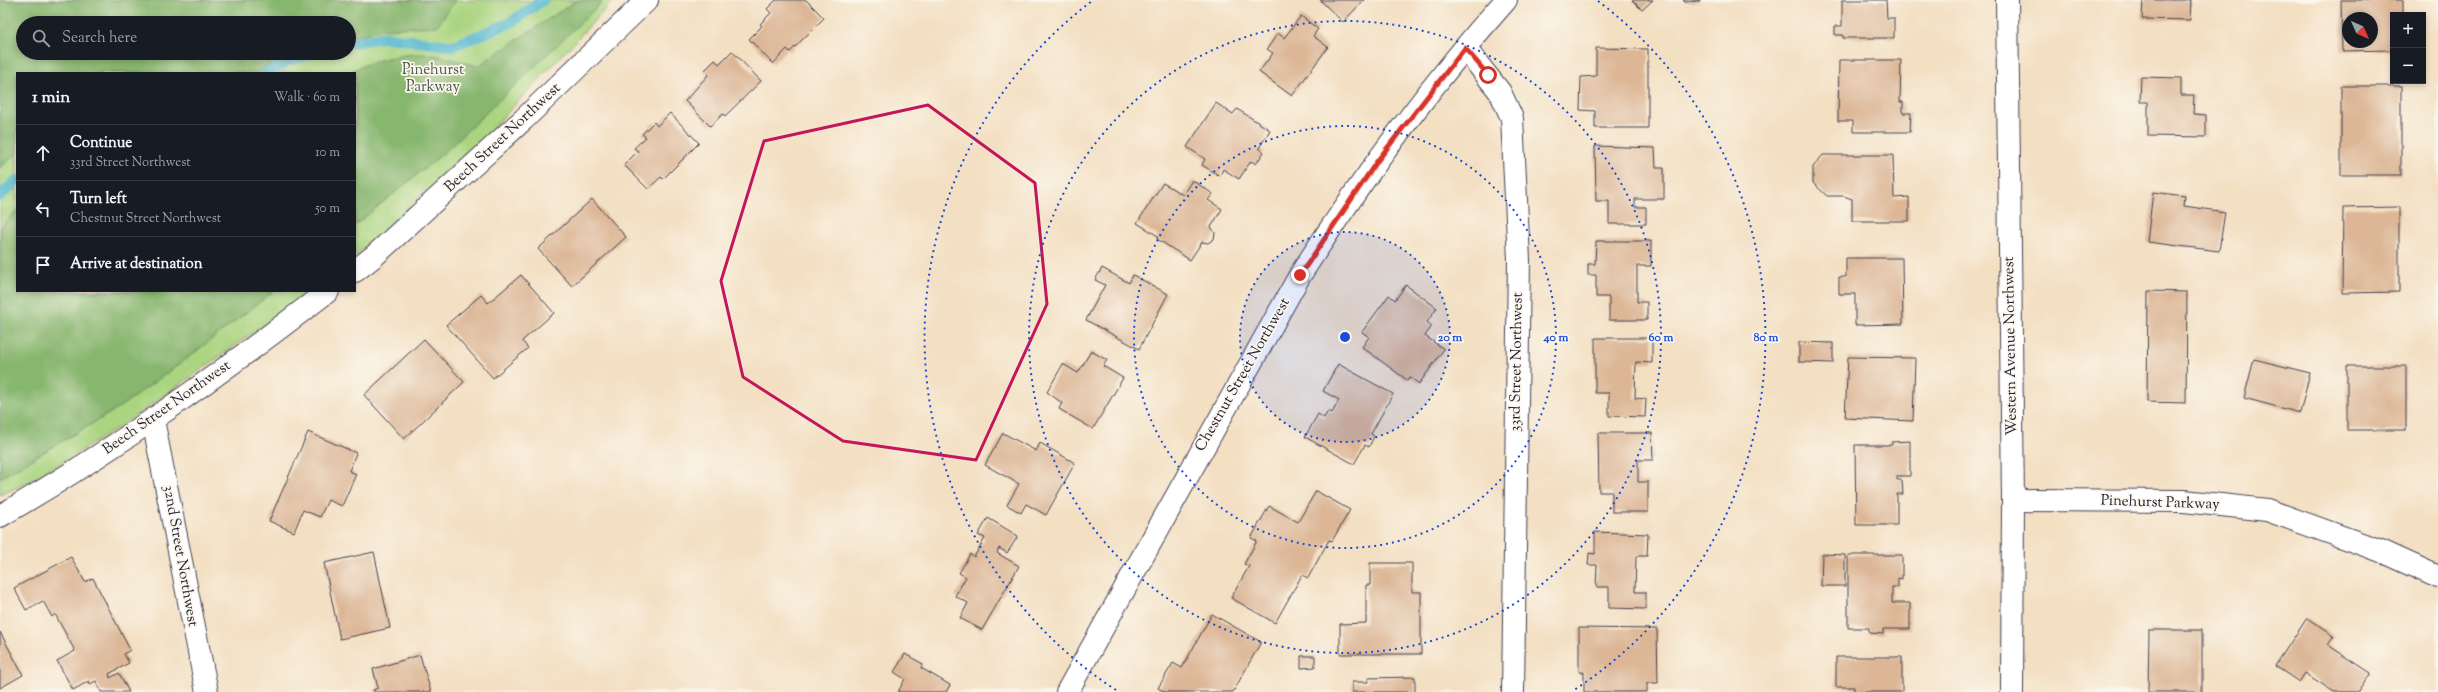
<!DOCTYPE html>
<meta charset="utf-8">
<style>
body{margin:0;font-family:"Sorts Mill Goudy",serif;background:#20242c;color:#f1f3f6}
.controls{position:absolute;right:12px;top:12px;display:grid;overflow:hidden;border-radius:0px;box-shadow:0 2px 6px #0003}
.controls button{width:36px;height:36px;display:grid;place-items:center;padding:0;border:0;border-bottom:1px solid #363941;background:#171b24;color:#f1f3f6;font:20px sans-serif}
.compass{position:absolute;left:2342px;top:12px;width:36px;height:36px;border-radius:50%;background:#171b24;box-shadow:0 2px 6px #0003;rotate:135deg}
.stop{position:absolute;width:12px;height:12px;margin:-9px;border:3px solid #d93025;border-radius:50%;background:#fff}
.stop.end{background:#d93025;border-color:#fff;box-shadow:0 1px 4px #0008}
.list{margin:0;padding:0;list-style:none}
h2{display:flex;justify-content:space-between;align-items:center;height:52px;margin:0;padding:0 16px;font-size:17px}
h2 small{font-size:13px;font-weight:400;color:#9ea1a6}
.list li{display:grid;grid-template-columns:26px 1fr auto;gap:12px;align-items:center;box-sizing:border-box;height:56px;padding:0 16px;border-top:1px solid #363941}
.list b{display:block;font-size:15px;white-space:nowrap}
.list p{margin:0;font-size:13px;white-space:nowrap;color:#9ea1a6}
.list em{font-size:13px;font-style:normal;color:#9ea1a6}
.icon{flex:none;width:22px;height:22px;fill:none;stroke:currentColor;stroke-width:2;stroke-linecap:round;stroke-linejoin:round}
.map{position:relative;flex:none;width:2438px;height:692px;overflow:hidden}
.search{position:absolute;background:#171b24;box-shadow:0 2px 6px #0003;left:16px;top:16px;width:340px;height:44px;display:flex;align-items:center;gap:10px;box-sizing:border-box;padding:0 14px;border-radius:22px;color:#9ea1a6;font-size:15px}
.panel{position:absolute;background:#171b24;box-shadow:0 2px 6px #0003;left:16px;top:72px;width:340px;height:220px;border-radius:0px}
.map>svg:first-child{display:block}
</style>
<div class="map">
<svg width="2438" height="692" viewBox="0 0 2438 692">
<rect width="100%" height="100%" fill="#fbf7ec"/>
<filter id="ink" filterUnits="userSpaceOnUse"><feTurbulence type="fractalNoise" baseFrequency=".025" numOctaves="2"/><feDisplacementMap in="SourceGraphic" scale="8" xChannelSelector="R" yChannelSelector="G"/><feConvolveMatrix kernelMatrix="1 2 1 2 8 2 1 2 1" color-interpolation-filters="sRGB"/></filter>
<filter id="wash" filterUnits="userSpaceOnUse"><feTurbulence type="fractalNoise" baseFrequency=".012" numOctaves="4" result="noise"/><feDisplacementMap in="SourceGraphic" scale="16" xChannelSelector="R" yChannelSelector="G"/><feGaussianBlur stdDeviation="0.9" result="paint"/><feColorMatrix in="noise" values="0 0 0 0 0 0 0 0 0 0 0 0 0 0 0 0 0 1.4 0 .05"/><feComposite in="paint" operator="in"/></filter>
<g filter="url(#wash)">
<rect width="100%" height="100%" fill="#f3dfc2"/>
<path fill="#aad480" stroke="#667b5e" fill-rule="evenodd" d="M0,0H614L490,131L355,257V73H17V291H312L120,427L33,480L0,495ZM23,23H349V53H23Z"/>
<g fill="#87b66e" stroke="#546c54">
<polygon points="0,0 456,0 437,26 383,29 349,38 349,23 23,23 23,53 292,53 281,56 257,73 17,73 17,153 0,168"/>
<path d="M577,0H604L446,151L355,225V73H349C371,59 413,50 439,56C452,58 465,63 478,66Z"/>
<polygon points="17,210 17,291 274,291 181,363 117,409 0,478 0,228"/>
</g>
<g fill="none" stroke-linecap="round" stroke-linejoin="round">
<g stroke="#4fb6cd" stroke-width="11">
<polyline points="349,43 385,37 452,46 510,23 543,0"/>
<polyline points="267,73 287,61 313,53"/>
<polyline points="0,196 17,180"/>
</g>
</g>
<g id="blocks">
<g fill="#dcb695" fill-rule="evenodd">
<polygon points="776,0 806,0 824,18 790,52 787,49 773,64 749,39 762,26 760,24 771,13 767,9"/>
<polygon points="1320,0 1364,0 1343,22"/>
<polygon points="1632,0 1653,0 1642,10"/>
<polygon points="1683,0 1700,0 1700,1 1685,2"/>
<polygon points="1842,0 1886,0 1887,18 1894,18 1894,38 1843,38 1843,35 1835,35 1835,26 1842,26"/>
<polygon points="2143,0 2191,0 2190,20 2142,19"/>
<path d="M2341,0H2403V15H2393V50L2342,51ZM2348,18H2372V42H2348Z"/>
<polygon points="1301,16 1318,29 1313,36 1328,47 1292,96 1259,72 1273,53 1267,49 1278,33 1284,38"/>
<polygon points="1596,48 1648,49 1648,128 1595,128 1595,111 1580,110 1581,77 1596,76"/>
<polygon points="732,51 761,81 725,116 723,114 710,126 685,101 708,75 704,71 715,60 719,64"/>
<polygon points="1839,60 1901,60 1900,102 1903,102 1903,113 1911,113 1910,132 1853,132 1853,121 1838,121"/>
<polygon points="2141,77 2181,78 2181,95 2194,95 2193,114 2206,115 2206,137 2148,136 2148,102 2140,102"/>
<rect x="2341" y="86" width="60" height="89"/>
<polygon points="1216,103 1233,114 1237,109 1270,130 1259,148 1264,152 1256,164 1251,161 1239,179 1223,169 1220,176 1202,165 1205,159 1187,147"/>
<polygon points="670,113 699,143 663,179 661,177 648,189 624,165 638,151 634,148 646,137 642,134 654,122 657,126"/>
<polygon points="1595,146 1655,148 1656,168 1664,168 1664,199 1635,199 1635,207 1646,207 1646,224 1609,224 1609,201 1596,201"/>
<polygon points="1823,155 1893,155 1894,198 1909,197 1909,221 1852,221 1852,199 1844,196 1827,196 1813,183 1813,167"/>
<polygon points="1192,180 1213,194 1208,200 1222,209 1211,227 1215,233 1214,239 1208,243 1202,242 1190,260 1157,239 1158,236 1137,223 1163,183 1183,195"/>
<polygon points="2153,192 2185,196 2184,206 2225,212 2219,251 2147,242"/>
<polygon points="592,199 626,237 572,286 538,249"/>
<polygon points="2399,207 2399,292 2342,293 2343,208"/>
<polygon points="1596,241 1651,241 1651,266 1637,266 1637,302 1647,302 1647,320 1609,320 1609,297 1596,297 1596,275 1588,275 1588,264 1595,264"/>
<polygon points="1846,258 1902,258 1903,324 1855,325 1855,294 1839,294 1839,277 1846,277"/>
<polygon points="1102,268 1129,283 1133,275 1168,294 1139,349 1086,320 1105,285 1095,280"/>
<polygon points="521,275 554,313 522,341 528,348 493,378 446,325 481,295 488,303"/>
<polygon points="1406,285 1437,308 1427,322 1432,326 1425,336 1444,349 1419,384 1410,377 1407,380 1362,347 1369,337 1362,332 1389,295 1395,300"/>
<polygon points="2148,291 2187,292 2186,403 2147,402"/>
<polygon points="1595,338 1652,338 1652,363 1636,362 1635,398 1646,399 1645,417 1609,416 1609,393 1595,393"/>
<polygon points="424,339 464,382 404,439 364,395"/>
<polygon points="1799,342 1833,343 1833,363 1799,362"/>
<polygon points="1091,351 1107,360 1103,366 1123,378 1093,429 1059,409 1062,403 1047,392 1063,364 1078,373"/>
<polygon points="1848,357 1915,358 1913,421 1845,418"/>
<polygon points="2254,359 2310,373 2300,413 2244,398"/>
<polygon points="1338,364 1393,394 1371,434 1374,436 1369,447 1365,445 1354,464 1305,437 1318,414 1324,418 1328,411 1332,413 1339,400 1323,391"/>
<rect x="2347" y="366" width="59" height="64"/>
<polygon points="308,432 356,453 349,471 356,474 342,506 328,500 320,517 303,510 294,532 269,521"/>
<polygon points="1003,433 1036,451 1040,443 1075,463 1046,515 1026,504 1021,513 1007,505 1019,484 985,465"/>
<polygon points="1598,433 1652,433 1653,460 1638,460 1638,482 1648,482 1648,512 1612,512 1612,492 1599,492"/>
<polygon points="1910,441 1910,476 1897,476 1897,480 1902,480 1903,494 1897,494 1897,525 1856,525 1855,445 1892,445 1892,442"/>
<polygon points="1316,491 1350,510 1332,541 1329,540 1308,578 1302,575 1275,623 1231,598 1249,566 1244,564 1257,541 1251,538 1269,506 1298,522"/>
<polygon points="988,518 1018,536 1007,553 999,548 997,553 1019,566 982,630 960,618 968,603 955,596 966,577 959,573 970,554 974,557 985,538 978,535"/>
<polygon points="1595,532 1648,534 1647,556 1636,556 1635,592 1646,592 1646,609 1609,608 1609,587 1596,587 1597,565 1588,565 1589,553 1595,554"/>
<polygon points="374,552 390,628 340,639 324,563"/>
<polygon points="1822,554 1845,555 1845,586 1821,586"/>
<polygon points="1848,555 1902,555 1902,579 1898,578 1898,587 1892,587 1892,603 1910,603 1910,629 1883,629 1883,634 1869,633 1869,628 1848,628"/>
<polygon points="71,557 85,582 93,578 130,650 124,654 129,663 109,674 110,678 119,673 129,692 101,692 96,681 90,684 89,681 73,690 57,661 75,651 55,614 52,617 43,601 26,610 14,588"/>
<polygon points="1370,563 1412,563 1412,592 1421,592 1421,654 1340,654 1340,624 1366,623 1366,585 1370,585"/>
<polygon points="1212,614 1261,642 1233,692 1165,692 1158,688 1173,663 1182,668"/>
<polygon points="2307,618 2334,636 2328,645 2371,673 2358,692 2334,692 2305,673 2299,682 2275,666"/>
<polygon points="1579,628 1657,629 1658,683 1647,683 1647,692 1584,692 1584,672 1579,672"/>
<polygon points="2149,630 2202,630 2202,692 2148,692"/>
<polygon points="0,632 23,675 0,688"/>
<polygon points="905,654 923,664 921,668 950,685 946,692 898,692 905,679 894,672"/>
<polygon points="420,655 431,692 374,692 373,690 378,688 373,669"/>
<polygon points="1301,656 1315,656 1315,667 1301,668"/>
<polygon points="1836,657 1902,657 1902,692 1854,692 1854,687 1836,687"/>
<polygon points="1415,677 1415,692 1352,692 1352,682 1368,682 1368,678"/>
</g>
</g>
</g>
<g filter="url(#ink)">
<use href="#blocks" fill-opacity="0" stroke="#413e4f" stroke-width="1"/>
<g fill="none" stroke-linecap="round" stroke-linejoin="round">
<g stroke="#413e4f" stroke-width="24">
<g id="street">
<polyline points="1465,48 1500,92 1512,118 1519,260 1513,692"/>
<polyline points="355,271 373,257 524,119 647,0"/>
<polyline points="153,420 207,692"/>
<path d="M0,516C115,450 223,372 328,291"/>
</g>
</g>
<g stroke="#413e4f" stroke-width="24">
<g id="secondary">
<polyline points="2007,0 2013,500 2012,692"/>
<polyline points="2013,500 2184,501 2267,510 2381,551 2438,577"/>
<path d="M1067,692L1300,275C1362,179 1430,85 1506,0"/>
</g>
</g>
<use href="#street" stroke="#fff" stroke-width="22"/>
<use href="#secondary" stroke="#fff" stroke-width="22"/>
</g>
</g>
<g fill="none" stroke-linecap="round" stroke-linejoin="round" filter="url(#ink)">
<polyline stroke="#d93025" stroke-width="5" points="1300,275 1378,160 1465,48 1488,75"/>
</g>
<path fill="none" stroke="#c2185b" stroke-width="3" stroke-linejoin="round" d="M928,105L1035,183L1047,304L976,460L843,441L743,377L721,281L764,141Z"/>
<circle cx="1345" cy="337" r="105" fill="#1d4ed8" fill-opacity=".12"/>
<g fill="none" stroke="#1d4ed8" stroke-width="2" stroke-dasharray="2 4">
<circle cx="1345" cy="337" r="105"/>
<circle cx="1345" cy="337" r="211"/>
<circle cx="1345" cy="337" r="316"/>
<path d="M1116 690A421 421 0 0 1 1092 1M1598 1A421 421 0 0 1 1574 690"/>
</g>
<g text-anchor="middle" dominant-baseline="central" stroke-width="3.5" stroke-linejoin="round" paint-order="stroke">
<g font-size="15" fill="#4b5750" stroke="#fbf7ec">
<text x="433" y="70">Pinehurst<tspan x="433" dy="17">Parkway</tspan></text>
</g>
<g font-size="15" fill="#22223b" stroke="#fbf7ec">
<text transform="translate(503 138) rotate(-43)">Beech Street Northwest</text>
<text transform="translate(2011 346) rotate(-91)">Western Avenue Northwest</text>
<text transform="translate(1517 362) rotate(-89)">33rd Street Northwest</text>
<text transform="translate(1243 375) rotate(-60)">Chestnut Street Northwest</text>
<text transform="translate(167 408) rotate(-35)">Beech Street Northwest</text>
<text transform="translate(2160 503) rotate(2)">Pinehurst Parkway</text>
<text transform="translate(180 556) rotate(80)">32nd Street Northwest</text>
</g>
</g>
<circle cx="1345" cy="337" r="6" fill="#1d4ed8" stroke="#fbf7ec" stroke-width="2"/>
<g font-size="12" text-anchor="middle" font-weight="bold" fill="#1d4ed8" stroke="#fbf7ec" stroke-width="3.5" stroke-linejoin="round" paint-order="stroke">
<text x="1450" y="341">20 m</text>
<text x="1556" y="341">40 m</text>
<text x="1661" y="341">60 m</text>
<text x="1766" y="341">80 m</text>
</g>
</svg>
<div class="controls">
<button>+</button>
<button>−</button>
</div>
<svg class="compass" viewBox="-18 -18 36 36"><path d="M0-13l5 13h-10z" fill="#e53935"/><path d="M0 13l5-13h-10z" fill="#9ea1a6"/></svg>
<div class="stop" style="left:1488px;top:75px"></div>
<div class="stop end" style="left:1300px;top:275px"></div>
<div class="search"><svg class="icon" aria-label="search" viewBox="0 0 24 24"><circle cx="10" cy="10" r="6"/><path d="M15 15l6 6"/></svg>Search here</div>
<section class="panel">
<h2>1 min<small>Walk · 60 m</small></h2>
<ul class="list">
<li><svg class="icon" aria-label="ahead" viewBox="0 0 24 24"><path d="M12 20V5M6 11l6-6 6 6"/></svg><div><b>Continue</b><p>33rd Street Northwest</p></div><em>10 m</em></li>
<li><svg class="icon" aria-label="left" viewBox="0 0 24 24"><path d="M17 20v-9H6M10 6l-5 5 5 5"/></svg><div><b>Turn left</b><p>Chestnut Street Northwest</p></div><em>50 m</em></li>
<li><svg class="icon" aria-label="arrive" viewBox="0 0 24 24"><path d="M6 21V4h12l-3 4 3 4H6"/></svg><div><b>Arrive at destination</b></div></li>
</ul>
</section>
</div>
